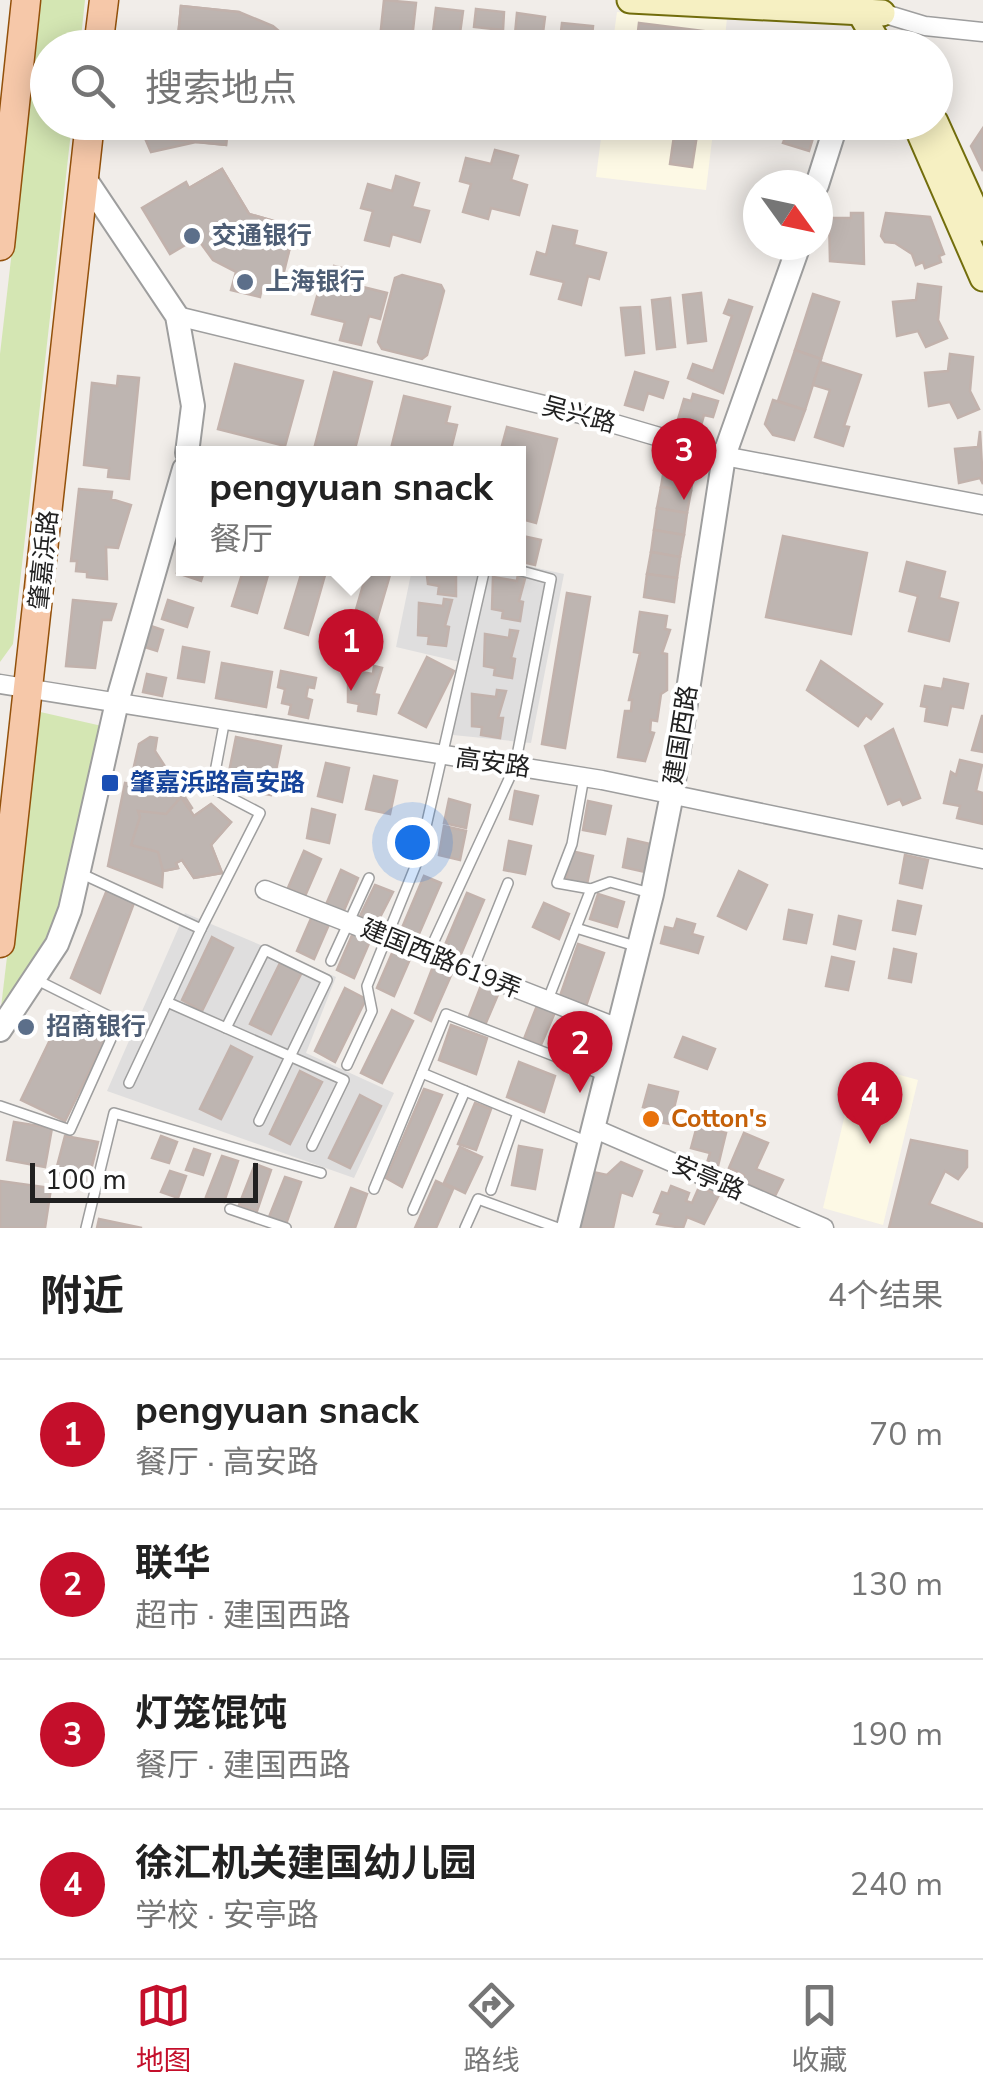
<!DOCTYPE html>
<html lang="zh">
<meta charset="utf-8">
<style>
body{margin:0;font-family:"Nunito Sans","Noto Sans SC",sans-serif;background:#f6f6f6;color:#222}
.compass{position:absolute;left:743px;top:170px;width:90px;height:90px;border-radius:50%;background:#fff;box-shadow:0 5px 25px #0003;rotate:123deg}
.scale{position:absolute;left:30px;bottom:25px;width:228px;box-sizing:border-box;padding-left:10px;border:5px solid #212121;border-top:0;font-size:28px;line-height:35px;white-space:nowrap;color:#212121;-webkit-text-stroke:8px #fff;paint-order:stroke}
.you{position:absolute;left:412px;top:842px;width:35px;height:35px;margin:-25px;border:8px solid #fff;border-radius:50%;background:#1a73e8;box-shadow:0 0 0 15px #1a73e833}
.badge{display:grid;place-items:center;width:65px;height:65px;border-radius:50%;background:#c40f2b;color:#fff;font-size:32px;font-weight:700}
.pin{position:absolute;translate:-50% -82px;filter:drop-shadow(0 2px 5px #0008)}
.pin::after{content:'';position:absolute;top:52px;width:35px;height:30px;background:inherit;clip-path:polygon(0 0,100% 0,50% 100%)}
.popup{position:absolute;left:176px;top:446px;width:350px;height:130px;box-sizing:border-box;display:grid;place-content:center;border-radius:0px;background:#fff;filter:drop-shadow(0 2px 8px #0005);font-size:32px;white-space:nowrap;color:#767676}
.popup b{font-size:38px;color:#222}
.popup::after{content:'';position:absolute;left:50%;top:100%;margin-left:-20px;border:20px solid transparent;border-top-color:#fff}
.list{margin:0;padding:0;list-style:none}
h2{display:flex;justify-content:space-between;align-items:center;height:130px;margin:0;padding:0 40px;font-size:42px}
h2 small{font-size:32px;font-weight:400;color:#767676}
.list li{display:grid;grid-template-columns:65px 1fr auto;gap:30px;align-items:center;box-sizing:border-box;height:150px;padding:0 40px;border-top:2px solid #e0e0e0}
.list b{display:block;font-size:38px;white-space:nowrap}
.list p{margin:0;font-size:32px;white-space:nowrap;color:#767676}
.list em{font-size:32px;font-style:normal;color:#767676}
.icon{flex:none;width:55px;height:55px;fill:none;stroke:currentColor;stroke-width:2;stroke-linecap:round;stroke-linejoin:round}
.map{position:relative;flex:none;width:983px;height:1228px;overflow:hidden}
.search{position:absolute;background:#fff;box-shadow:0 5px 25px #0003;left:30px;right:30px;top:30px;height:110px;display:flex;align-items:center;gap:25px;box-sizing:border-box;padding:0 35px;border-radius:55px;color:#767676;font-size:38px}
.sheet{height:730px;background:#fff}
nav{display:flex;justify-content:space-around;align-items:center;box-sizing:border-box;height:140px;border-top:2px solid #e0e0e0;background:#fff;font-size:28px;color:#767676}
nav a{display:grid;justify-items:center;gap:5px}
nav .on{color:#c40f2b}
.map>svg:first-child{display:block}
</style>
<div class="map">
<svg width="983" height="1228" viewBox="0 0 983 1228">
<rect width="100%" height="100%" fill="#f1ede9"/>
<g fill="#dfdede">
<polygon points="519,564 564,574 531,743 443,734 460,662 396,647 412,569 518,568"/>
<polygon points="185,913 336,977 306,1053 394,1093 354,1178 107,1091"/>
</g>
<g fill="#fdf9e5">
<polygon points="617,12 727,18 724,47 612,48"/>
<polygon points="603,123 714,123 706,190 596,177"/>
<polygon points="857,1063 918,1080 883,1225 823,1208"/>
</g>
<g fill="#d4e6b3">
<polygon points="41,0 85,0 80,47 48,48 48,122 72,123 13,644 0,662 0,354"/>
<polygon points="36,711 102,726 70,879 43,952 0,1016"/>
</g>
<g fill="#beb5b1" stroke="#c2b2ac" stroke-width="2.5">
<polygon points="384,0 416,3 411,48 379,48"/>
<polygon points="181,6 239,12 236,48 177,48"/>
<polygon points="181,6 239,12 273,26 299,48 162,48 178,37"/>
<polygon points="436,8 463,11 458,48 431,48"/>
<polygon points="476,9 504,12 503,30 474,27"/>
<polygon points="517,13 545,17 541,48 524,48 526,35 515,34"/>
<polygon points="562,23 593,26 591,48 559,48"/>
<polygon points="639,23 704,31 702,48 657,43 656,48 636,48"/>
<polygon points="736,35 760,37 759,48 735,48"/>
<polygon points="802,35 828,36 828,46 833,48 801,48"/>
<polygon points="770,36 794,38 793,48 769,48"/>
<polygon points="138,122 284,122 227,135 226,145 196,142 151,152"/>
<polygon points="169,122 267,122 266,127 228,123 226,145 167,139"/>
<polygon points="360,122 385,122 384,135 359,132"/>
<polygon points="676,122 699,122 692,167 670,164"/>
<polygon points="758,122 781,122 780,138 757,136"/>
<polygon points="791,122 818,122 809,151 783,143"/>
<polygon points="983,128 983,171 971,146"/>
<polygon points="495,150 518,156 511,180 527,185 519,215 491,208 488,219 463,212 471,184 460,181 466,158 491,164"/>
<polygon points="222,169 249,214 295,227 288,254 280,252 276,268 221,250 184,191"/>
<polygon points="222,169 249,214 295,227 279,292 262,288 260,297 231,290 236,272 213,260 197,238 170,254 142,208 186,182 189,188"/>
<polygon points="396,176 419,183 412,207 429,211 420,242 392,234 389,246 365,240 373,211 361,208 368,184 392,191"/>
<polygon points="851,213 863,213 864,264 830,261 829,218 851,218"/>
<polygon points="886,213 930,217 944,254 939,256 941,262 925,268 923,262 916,265 912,254 895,243 885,242 881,236"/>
<polygon points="553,226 577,231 574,245 606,253 599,279 588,276 581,305 559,299 564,282 531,274 537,252 546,255"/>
<polygon points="334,266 358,272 355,285 387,293 380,319 369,316 361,345 340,340 345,322 312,314 318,293 327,295"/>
<polygon points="402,275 441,285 444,291 427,355 422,359 382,349 378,342 395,278"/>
<polygon points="918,284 941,287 938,320 947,338 926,347 918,331 897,336 893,302 916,300"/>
<polygon points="701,293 706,341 688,343 683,295"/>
<polygon points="813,294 839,302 821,359 795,350"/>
<polygon points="670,298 675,347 657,349 652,300"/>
<polygon points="729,300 752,307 723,393 688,378 693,364 713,371 732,316 724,313"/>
<polygon points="640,307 644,353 626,355 621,308"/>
<polygon points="795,350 821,359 805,410 778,401"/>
<polygon points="950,354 973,357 970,391 979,409 958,418 950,402 929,406 925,373 948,371"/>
<polygon points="820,362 861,375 844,426 849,427 843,446 815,437 830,390 813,385"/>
<polygon points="235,364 303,381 285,446 218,429"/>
<polygon points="334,372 372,382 354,453 313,453"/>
<polygon points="635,372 668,382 663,398 648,393 643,410 625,405"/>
<polygon points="118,376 139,378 129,479 108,477 109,468 84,465 92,383 117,386"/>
<polygon points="693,394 718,401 713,417 704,415 697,440 682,436 684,428 676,426 684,399 691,401"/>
<polygon points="404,396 450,407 446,423 457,425 450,453 390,453"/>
<polygon points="773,400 805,410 794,440 773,435 765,424"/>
<polygon points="507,427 557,439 536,523 518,518 518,453 500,453"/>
<polygon points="980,431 983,484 980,478 959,483 955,449 978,447"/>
<polygon points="665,463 694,468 691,491 661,487"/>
<polygon points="661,487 691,491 687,513 657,508"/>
<polygon points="79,489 112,492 111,499 131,505 118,548 106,547 107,579 87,577 87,572 76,571 77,561 71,561"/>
<polygon points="657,508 687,513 684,535 654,530"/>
<polygon points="654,530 684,535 680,557 651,552"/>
<polygon points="518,535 541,540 535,565 518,561"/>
<polygon points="783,536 867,553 851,634 766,617"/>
<polygon points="651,552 680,557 677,578 647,574"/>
<polygon points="182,554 184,568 205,568 201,581 177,573"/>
<polygon points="907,562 945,572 939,598 958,603 949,641 909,631 918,596 900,591"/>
<polygon points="244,568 270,568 257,613 232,606"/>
<polygon points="303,568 327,568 308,635 285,628"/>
<polygon points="368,568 392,568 369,647 347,641"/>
<polygon points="426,568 456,568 456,596 438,594 439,586 428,584"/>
<polygon points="518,573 526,575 519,601 523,602 520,621 502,618 503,611 492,609 493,577 517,581"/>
<polygon points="647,574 677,578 674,602 644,597"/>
<polygon points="567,593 590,597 565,748 542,744"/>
<polygon points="444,599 452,600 445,626 449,627 446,646 428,644 429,636 418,635 419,603 443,606"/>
<polygon points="73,600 116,604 111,620 102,620 95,668 66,666"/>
<polygon points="168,600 193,608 187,627 162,619"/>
<polygon points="640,612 667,616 665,629 670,630 662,653 667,654 667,690 661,694 657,721 651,720 650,732 654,733 645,761 618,757 625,711 631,711 632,700 629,700 640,653 634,652"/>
<polygon points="148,625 163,630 157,651 141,646"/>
<polygon points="510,630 518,631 511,658 515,659 512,678 494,675 495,668 484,666 485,634 509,638"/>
<polygon points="183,647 209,652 204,682 178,678"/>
<polygon points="427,657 454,671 426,727 399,713"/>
<polygon points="821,661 882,704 871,719 866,715 858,726 807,690"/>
<polygon points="222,663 272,672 266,707 216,698"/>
<polygon points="374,666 382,668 374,694 379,695 376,714 358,711 359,704 348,702 348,670 373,674"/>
<polygon points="281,671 316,678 314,688 308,687 306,698 312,700 308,718 289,714 291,705 282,703 285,689 278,687"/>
<polygon points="147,674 166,678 162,696 143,692"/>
<polygon points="944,679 968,684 963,708 951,706 947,725 925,721 927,707 921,706 925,686 942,689"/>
<polygon points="497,690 506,691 498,718 503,718 500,738 481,735 482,727 472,726 472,694 496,697"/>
<polygon points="982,716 983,716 983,752 972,750"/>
<polygon points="893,729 920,798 903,805 900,799 888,804 865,746"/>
<polygon points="150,737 157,738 155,751 192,808 188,811 194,816 211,804 231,822 211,845 222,873 194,878 182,860 176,863 178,868 163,871 162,887 108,866 125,783 130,784 139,744"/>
<polygon points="236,737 281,746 271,795 226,787"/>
<polygon points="960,760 982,765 976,791 983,793 983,824 957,818 960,806 944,803 951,772 956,775"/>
<polygon points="326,763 349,768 342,802 318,796"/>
<polygon points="374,776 397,781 390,814 366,809"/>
<polygon points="515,791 538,796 532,824 510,819"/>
<polygon points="181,797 194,816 211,804 231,822 211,845 222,873 194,878 182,860 176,863 178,868 163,871 158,852 131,845 140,817 138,811 166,814"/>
<polygon points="449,799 470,805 466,828 444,823"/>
<polygon points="588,801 611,806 605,834 583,830"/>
<polygon points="312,809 335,815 329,843 307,838"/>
<polygon points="444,826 466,831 460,860 439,855"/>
<polygon points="628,839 650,844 645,872 623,867"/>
<polygon points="509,841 531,846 525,874 504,870"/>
<polygon points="304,851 321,859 305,896 288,888"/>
<polygon points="571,851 593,856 587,884 566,880"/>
<polygon points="905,855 928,860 922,888 900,883"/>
<polygon points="341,870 358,878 342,915 325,907"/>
<polygon points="739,871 767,885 746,929 718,916"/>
<polygon points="424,876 441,883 415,943 399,935"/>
<polygon points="375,885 393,892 376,925 360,916"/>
<polygon points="107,890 134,903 100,993 71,978"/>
<polygon points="467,893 484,900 458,961 442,952"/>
<polygon points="598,894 624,902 617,927 590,919"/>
<polygon points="898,901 921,906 915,934 893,930"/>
<polygon points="544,903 569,914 559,939 533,927"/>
<polygon points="789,910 812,915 806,943 784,939"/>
<polygon points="313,914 330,922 314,959 297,951"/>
<polygon points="839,916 861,921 855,949 834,944"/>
<polygon points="677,919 695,924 692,934 703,937 698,953 661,943 665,927 674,929"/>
<polygon points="353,933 370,941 354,978 337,970"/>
<polygon points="212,937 233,948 202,1011 182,1000"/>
<polygon points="578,944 604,953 586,1006 560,996"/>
<polygon points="894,949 916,954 911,982 889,978"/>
<polygon points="393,951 410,959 394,996 377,988"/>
<polygon points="832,957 854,962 848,990 826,986"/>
<polygon points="281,961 302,972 271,1034 250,1024"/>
<polygon points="434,964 452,973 431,1021 415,1013"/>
<polygon points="482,983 500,990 485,1025 468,1019"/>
<polygon points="345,988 366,999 335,1062 315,1051"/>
<polygon points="538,1003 556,1010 541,1045 524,1039"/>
<polygon points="392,1010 413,1021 382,1083 361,1073"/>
<polygon points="63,1013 107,1035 65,1121 21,1100"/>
<polygon points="451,1025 487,1038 476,1074 439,1060"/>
<polygon points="683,1037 715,1049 707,1069 675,1057"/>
<polygon points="231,1046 252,1057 221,1119 200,1109"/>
<polygon points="519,1062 555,1076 544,1112 507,1097"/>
<polygon points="300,1071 322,1082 290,1144 270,1134"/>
<polygon points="649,1085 678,1092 670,1124 659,1122 662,1112 643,1107"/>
<polygon points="424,1089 442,1095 402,1187 386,1178"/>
<polygon points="360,1095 381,1106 350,1168 329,1158"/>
<polygon points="475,1103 491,1109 476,1150 458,1144"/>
<polygon points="14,1122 52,1128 45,1167 7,1160"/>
<polygon points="697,1126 726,1133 718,1166 707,1163 710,1153 691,1148"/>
<polygon points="744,1133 768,1143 756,1169 783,1180 775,1196 741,1181 744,1175 729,1168"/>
<polygon points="65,1136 98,1142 88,1182 55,1174"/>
<polygon points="161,1136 177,1142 169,1163 152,1158"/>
<polygon points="911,1140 967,1151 967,1167 958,1179 945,1171 929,1204 983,1224 983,1228 889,1228"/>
<polygon points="519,1146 542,1150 535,1189 512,1185"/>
<polygon points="460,1147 482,1157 465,1193 444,1183"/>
<polygon points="194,1149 210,1154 203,1175 186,1170"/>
<polygon points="222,1156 238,1161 224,1202 206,1197"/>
<polygon points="621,1162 642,1171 632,1196 621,1192 613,1228 580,1228 593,1172 607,1175"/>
<polygon points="255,1164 271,1170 257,1211 239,1205"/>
<polygon points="170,1171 186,1176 178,1198 161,1192"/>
<polygon points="285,1177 301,1182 286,1224 269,1217"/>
<polygon points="0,1181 51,1188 45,1228 0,1228"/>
<polygon points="436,1181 453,1189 436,1228 415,1228"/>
<polygon points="671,1186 689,1193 686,1201 692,1203 699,1187 719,1195 704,1224 687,1217 683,1228 657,1224 661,1214 654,1212 662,1192 668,1194"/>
<polygon points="351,1188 367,1194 355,1228 335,1228"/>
<polygon points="99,1219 142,1228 97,1228"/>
</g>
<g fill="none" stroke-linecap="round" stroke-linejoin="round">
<g stroke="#9e9e9e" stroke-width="12">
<g id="service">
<polyline points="584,777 572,844 557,883 591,889 610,882 650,893"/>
<polyline points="82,874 201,929 167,1002 344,1080 312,1146"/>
<polyline points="576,928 635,946"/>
<polyline points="201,929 260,813 212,788 225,719"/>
<polyline points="428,954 515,766 551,579 511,568"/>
<polyline points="331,961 369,878"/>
<polyline points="472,972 508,883"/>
<polyline points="547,1002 591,889"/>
<polyline points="226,1028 265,950 327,980 259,1121"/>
<polyline points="347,1065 372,1011 367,986 419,857 485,568"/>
<polyline points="422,1073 588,1142"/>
<polyline points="129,1083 167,1002"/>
<polyline points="0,1106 70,1130 119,1021 35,979"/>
<polyline points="374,1189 446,1014 603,1075"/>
<polyline points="491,1190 518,1113"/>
<polyline points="230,1209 286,1228"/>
<polyline points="413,1210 465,1091"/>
<polyline points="86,1228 114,1113 321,1173"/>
<polyline points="465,1228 478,1199 558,1228"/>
</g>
</g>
<g stroke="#9e9e9e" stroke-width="21">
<g id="minor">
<polyline points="882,13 925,26 983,32"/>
<polyline points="177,316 581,414 724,456 983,505"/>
<polyline points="0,684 602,780 983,859"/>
<polyline points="265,890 618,1028"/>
<polyline points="593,1128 824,1228"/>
</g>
</g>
<g stroke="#9e9e9e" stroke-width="26">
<g id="tertiary">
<polyline points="84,177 177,316 193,406 187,453"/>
<polyline points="817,185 837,122"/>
<polyline points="0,1030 57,944 70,910 117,702 184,469"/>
<polyline points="568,1228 652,894 672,794 724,456 799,245"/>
</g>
</g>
<g stroke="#736e0d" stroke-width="29">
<g id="secondary">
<polyline points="630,0 882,13"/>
<polyline points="855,4 881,48"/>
<polyline points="915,122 983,278"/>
<polyline points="935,122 983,228"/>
</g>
</g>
<g stroke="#93510b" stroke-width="31">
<g id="primary">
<polyline points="98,48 104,0"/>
<polyline points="0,246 26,0"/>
<polyline points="0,943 90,122"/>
</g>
</g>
<use href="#service" stroke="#fff" stroke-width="9"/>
<use href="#minor" stroke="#fff" stroke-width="18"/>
<use href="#tertiary" stroke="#fff" stroke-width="22"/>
<use href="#secondary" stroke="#f6f0c2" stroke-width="25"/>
<use href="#primary" stroke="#f6c8a9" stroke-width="28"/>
</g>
<g fill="#5c6f8a" stroke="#fff" stroke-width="4">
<circle cx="192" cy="236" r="10"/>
<circle cx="245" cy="282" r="10"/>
<circle cx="26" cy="1027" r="10"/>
</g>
<rect fill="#1a4fb4" stroke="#fff" stroke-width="4" x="100" y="773" width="20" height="20" rx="5"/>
<circle fill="#e8710a" stroke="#fff" stroke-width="4" cx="651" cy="1119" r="10"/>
<g text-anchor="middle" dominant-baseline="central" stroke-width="8" stroke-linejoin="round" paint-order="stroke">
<g font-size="25" font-weight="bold" fill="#4e5e75" stroke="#fff" text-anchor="start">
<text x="212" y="236">交通银行</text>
<text x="265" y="282">上海银行</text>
<text x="46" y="1027">招商银行</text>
</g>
<g font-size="25" fill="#212121" stroke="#fff">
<text transform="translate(579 415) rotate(15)">吴兴路</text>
<text transform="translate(44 560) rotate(-84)">肇嘉浜路</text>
<text transform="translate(681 735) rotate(-81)">建国西路</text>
<text transform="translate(493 763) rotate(8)">高安路</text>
<text transform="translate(441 959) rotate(22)">建国西路619弄</text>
<text transform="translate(708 1178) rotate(23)">安亭路</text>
</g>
<g font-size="25" font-weight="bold" fill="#164399" stroke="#fff" text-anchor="start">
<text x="130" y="783">肇嘉浜路高安路</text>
</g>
<g font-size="25" font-weight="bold" fill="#c56008" stroke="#fff" text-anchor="start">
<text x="671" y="1119">Cotton's</text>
</g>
</g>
</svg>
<svg class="compass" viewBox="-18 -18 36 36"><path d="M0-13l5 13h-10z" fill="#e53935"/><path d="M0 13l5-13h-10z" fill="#767676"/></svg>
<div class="scale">100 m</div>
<div class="you"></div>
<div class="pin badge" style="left:351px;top:691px">1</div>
<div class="popup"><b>pengyuan snack</b>餐厅</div>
<div class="pin badge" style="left:580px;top:1093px">2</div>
<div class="pin badge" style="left:684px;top:500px">3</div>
<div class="pin badge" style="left:870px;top:1144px">4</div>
<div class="search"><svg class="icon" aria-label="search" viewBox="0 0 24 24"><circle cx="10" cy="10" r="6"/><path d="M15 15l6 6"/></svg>搜索地点</div>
</div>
<section class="sheet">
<h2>附近<small>4个结果</small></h2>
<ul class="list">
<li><span class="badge">1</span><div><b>pengyuan snack</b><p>餐厅 · 高安路</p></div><em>70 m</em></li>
<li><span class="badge">2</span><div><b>联华</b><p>超市 · 建国西路</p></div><em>130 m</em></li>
<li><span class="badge">3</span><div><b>灯笼馄饨</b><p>餐厅 · 建国西路</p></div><em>190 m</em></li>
<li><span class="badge">4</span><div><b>徐汇机关建国幼儿园</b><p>学校 · 安亭路</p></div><em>240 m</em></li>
</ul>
</section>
<nav>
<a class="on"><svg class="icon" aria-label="map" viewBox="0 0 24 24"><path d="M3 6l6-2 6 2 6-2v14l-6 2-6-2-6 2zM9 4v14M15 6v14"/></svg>地图</a>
<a><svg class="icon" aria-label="directions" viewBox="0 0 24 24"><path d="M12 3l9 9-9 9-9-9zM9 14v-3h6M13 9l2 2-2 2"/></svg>路线</a>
<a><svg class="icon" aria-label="saved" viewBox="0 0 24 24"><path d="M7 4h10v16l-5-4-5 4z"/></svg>收藏</a>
</nav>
